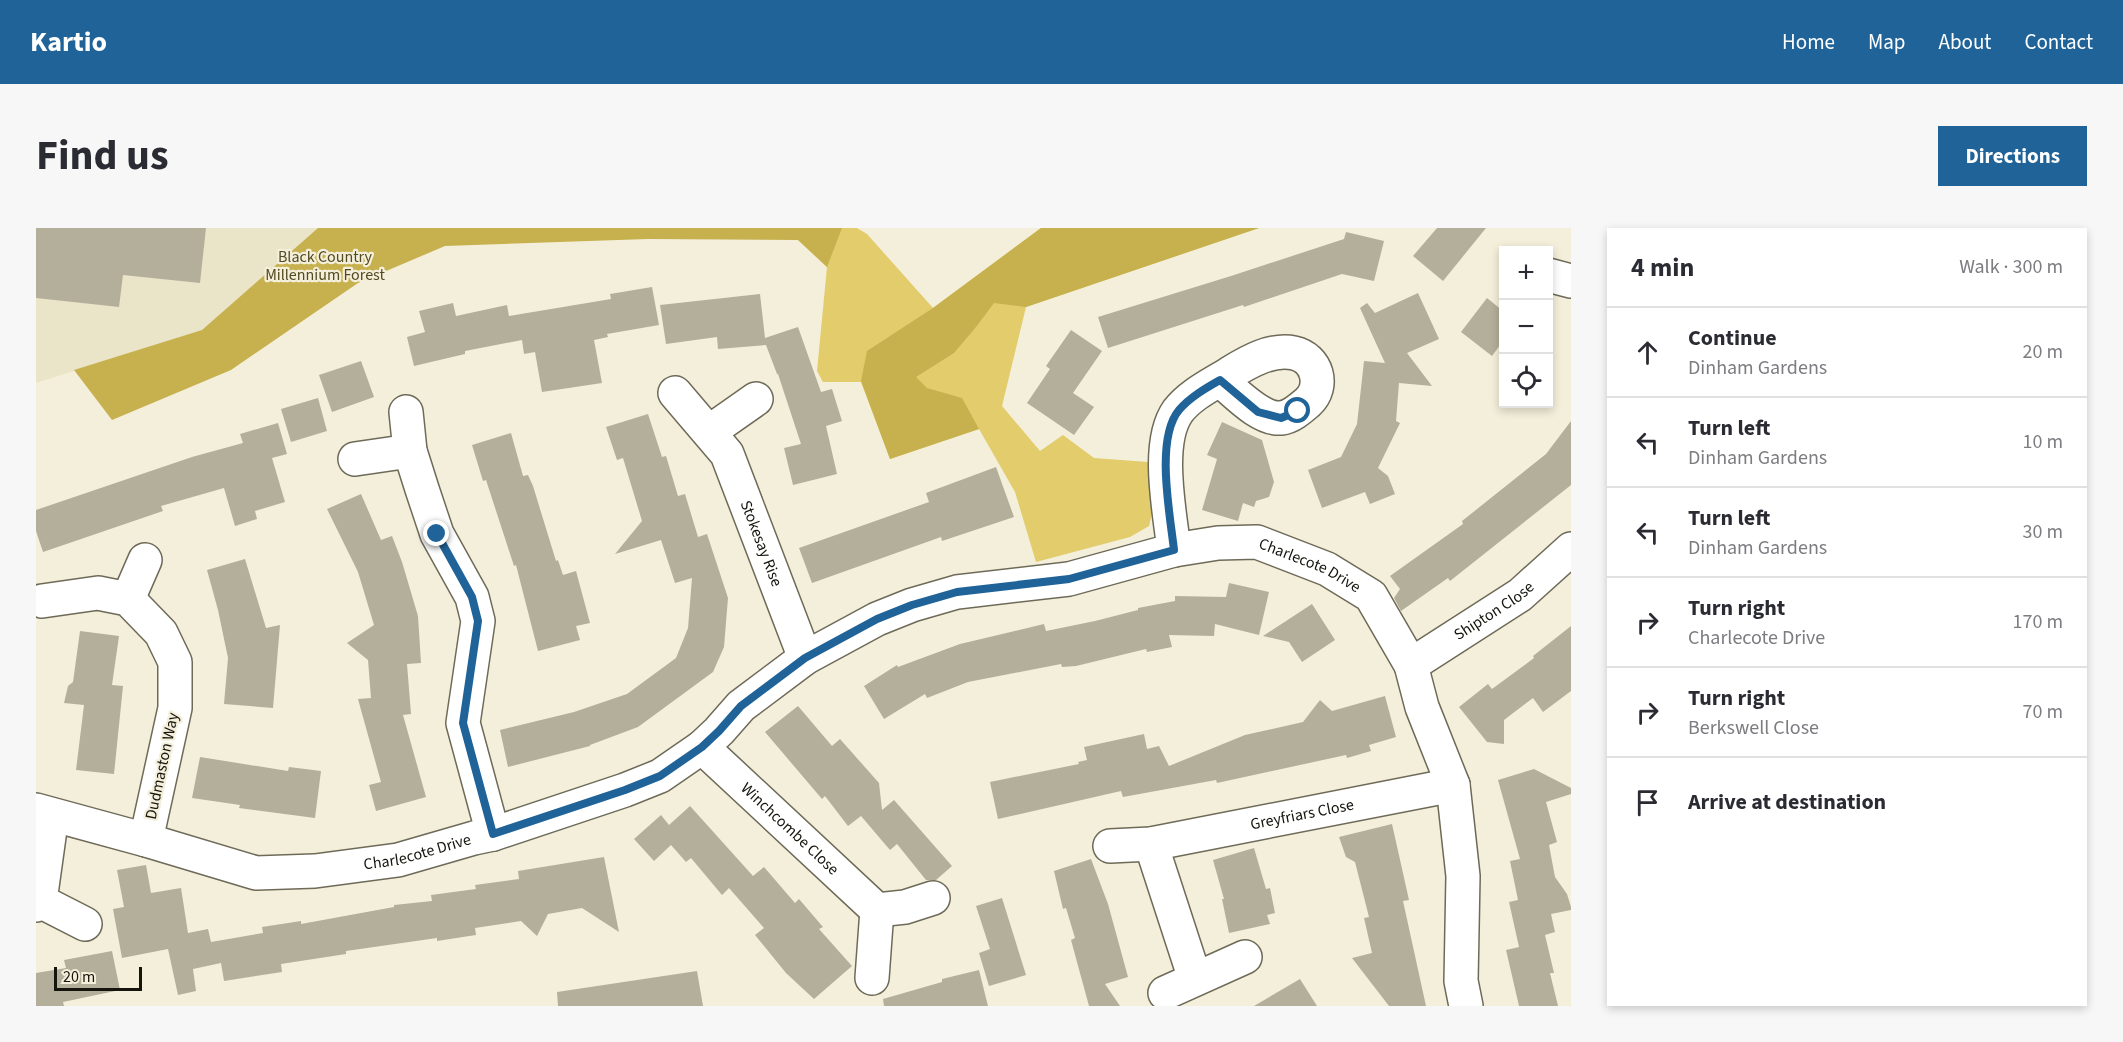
<!DOCTYPE html>
<meta charset="utf-8">
<style>
body{margin:0;font-family:"Source Sans 3",sans-serif;background:#f7f7f7;color:#2b2b33}
.controls{position:absolute;right:18px;top:18px;display:grid;overflow:hidden;border-radius:0px;box-shadow:0 3px 9px #0003}
.controls button{width:54px;height:54px;display:grid;place-items:center;padding:0;border:0;border-bottom:2px solid #e1e1e2;background:#fff;color:#2b2b33;font:30px sans-serif}
.scale{position:absolute;left:18px;bottom:15px;width:88px;box-sizing:border-box;padding-left:6px;border:3px solid #15140d;border-top:0;font-size:16px;line-height:21px;white-space:nowrap;color:#15140d;-webkit-text-stroke:4px #f4efdb;paint-order:stroke}
.stop{position:absolute;width:18px;height:18px;margin:-14px;border:4px solid #1f6398;border-radius:50%;background:#fff}
.stop.end{background:#1f6398;border-color:#fff;box-shadow:0 2px 6px #0008}
.list{margin:0;padding:0;list-style:none}
h2{display:flex;justify-content:space-between;align-items:center;height:78px;margin:0;padding:0 24px;font-size:26px}
h2 small{font-size:20px;font-weight:400;color:#7c7c81}
.list li{display:grid;grid-template-columns:39px 1fr auto;gap:18px;align-items:center;box-sizing:border-box;height:90px;padding:0 24px;border-top:2px solid #e1e1e2}
.list b{display:block;font-size:22px;white-space:nowrap}
.list p{margin:0;font-size:20px;white-space:nowrap;color:#7c7c81}
.list em{font-size:20px;font-style:normal;color:#7c7c81}
.icon{flex:none;width:33px;height:33px;fill:none;stroke:currentColor;stroke-width:2;stroke-linecap:round;stroke-linejoin:round}
.map{position:relative;flex:none;width:1535px;height:778px;overflow:hidden;border-radius:0px}
header{display:flex;align-items:center;gap:36px;box-sizing:border-box;height:84px;padding:0 30px;background:#1f6398;color:#fff}
header strong{font-size:28px}
nav{display:flex;gap:33px;margin-inline-start:auto;font-size:21px}
.intro{display:flex;align-items:center;justify-content:space-between;box-sizing:border-box;height:144px;padding:0 36px}
h1{margin:0;font-size:42px}
.button{padding:15px 27px;border-radius:0px;background:#1f6398;color:#fff;font-size:21px;font-weight:700}
main{display:flex;gap:36px;padding:0 36px}
aside{flex:1;background:#fff;border-radius:0px;box-shadow:0 3px 9px #0003}
.map>svg:first-child{display:block}
</style>
<header>
<strong>Kartio</strong>
<nav><a>Home</a><a>Map</a><a>About</a><a>Contact</a></nav>
</header>
<div class="intro"><h1>Find us</h1><a class="button">Directions</a></div>
<main>
<div class="map">
<svg width="1535" height="778" viewBox="0 0 1535 778">
<rect width="100%" height="100%" fill="#f4efdb"/>
<polygon fill="#eae4c8" points="0,0 282,0 166,102 0,155"/>
<polygon fill="#e2cc6c" points="791,0 821,0 831,6 897,80 1005,0 1223,0 990,79 966,178 1004,223 1027,207 1058,230 1112,234 1116,285 1113,298 1094,309 1000,334 979,264 943,201 854,231 825,154 787,154 781,143 791,39 762,12"/>
<g fill="#c7b14e">
<polygon points="282,0 806,0 791,39 762,12 612,11 409,18 322,55 195,142 76,192 38,142 166,102"/>
<polygon points="1005,0 1223,0 990,79 958,75 940,99 918,125 880,149 891,160 926,170 943,201 854,231 825,153 831,123 897,80"/>
</g>
<g fill="#b3af9b">
<polygon points="0,0 170,0 164,55 87,47 83,79 0,70"/>
<polygon points="1401,0 1450,0 1407,53 1377,28"/>
<polygon points="1310,4 1348,13 1338,53 1306,46 1208,79 1207,77 1072,120 1062,89 1195,48 1308,11"/>
<polygon points="616,59 623,97 571,106 572,109 558,112 566,155 506,164 499,124 488,126 486,112 429,123 429,126 378,138 371,109 389,104 383,83 417,75 420,88 471,77 473,88 575,71 574,66"/>
<polygon points="1382,65 1403,111 1371,125 1396,158 1363,155 1360,193 1364,195 1342,240 1352,248 1359,266 1334,276 1329,264 1286,280 1272,242 1305,229 1321,196 1328,133 1349,135 1324,80 1331,75 1339,85"/>
<polygon points="724,66 729,110 762,99 785,164 796,161 806,193 790,198 801,246 757,257 748,220 765,216 742,146 741,146 730,117 682,121 681,109 630,116 624,77"/>
<polygon points="1451,70 1467,83 1467,113 1456,128 1425,104"/>
<polygon points="1035,102 1066,123 1037,165 1058,179 1038,207 991,175 1014,141 1010,138"/>
<polygon points="325,133 338,169 296,184 283,147"/>
<polygon points="282,170 291,203 255,214 245,181"/>
<polygon points="612,186 626,229 630,228 642,268 649,266 662,309 671,306 692,370 688,419 677,444 602,499 554,517 554,518 472,539 464,502 538,484 591,466 640,430 652,400 656,350 639,355 625,312 579,326 606,293 587,230 581,232 570,199"/>
<polygon points="1535,193 1535,257 1414,353 1412,350 1365,383 1358,370 1364,361 1354,348 1427,296 1426,293 1510,226"/>
<polygon points="1186,194 1226,212 1238,254 1233,269 1220,273 1218,279 1207,275 1202,293 1166,282 1181,231 1171,227"/>
<polygon points="242,195 251,226 236,230 249,274 219,283 221,291 199,298 188,260 125,278 127,283 7,324 0,303 0,282 156,229 207,215 204,206"/>
<polygon points="475,205 487,248 492,247 497,258 520,333 522,332 527,347 540,343 554,395 540,398 544,412 502,423 480,337 478,338 450,252 447,253 436,217"/>
<polygon points="960,239 978,289 906,313 905,309 776,355 763,320 893,274 890,265"/>
<polygon points="325,266 345,312 356,308 366,334 382,388 385,435 371,436 375,486 367,487 390,569 340,583 333,557 345,554 322,471 335,470 332,432 311,415 338,397 322,344 291,281"/>
<polygon points="209,331 230,400 244,397 237,480 188,476 192,430 182,382 171,342"/>
<polygon points="1193,355 1233,364 1223,407 1179,396 1178,408 1133,407 1136,419 1111,424 1110,421 1040,438 1026,439 1025,436 932,454 891,470 889,466 848,491 828,458 861,437 862,439 924,416 1008,396 1010,403 1059,393 1102,382 1102,380 1139,373 1139,368 1190,369"/>
<polygon points="1276,376 1299,412 1266,434 1253,414 1227,408"/>
<polygon points="1535,398 1535,463 1507,484 1497,470 1468,492 1468,516 1451,514 1423,479 1452,456 1456,461 1498,430 1497,428"/>
<polygon points="44,403 83,408 76,457 87,458 78,546 40,542 48,477 28,475 32,458 37,454"/>
<polygon points="1349,468 1360,509 1333,517 1335,523 1311,530 1310,527 1181,555 1180,552 1087,569 1085,563 962,591 954,554 1043,536 1042,534 1051,532 1048,519 1108,506 1111,521 1123,518 1133,538 1209,507 1267,494 1284,472 1296,483"/>
<polygon points="762,478 796,518 804,511 843,555 846,582 858,572 916,638 900,652 890,652 861,616 854,622 825,588 812,598 789,568 786,571 729,504"/>
<polygon points="164,529 252,543 253,539 285,543 279,590 203,580 204,577 156,570"/>
<polygon points="1498,541 1535,560 1535,566 1510,574 1521,614 1513,617 1519,649 1531,666 1535,679 1535,682 1515,686 1519,704 1509,707 1518,745 1514,745 1522,778 1483,778 1470,722 1483,719 1473,674 1482,672 1474,633 1484,631 1462,552"/>
<polygon points="654,578 717,648 728,639 759,675 763,671 787,699 783,701 816,738 778,771 750,745 719,707 728,700 693,660 686,667 655,630 650,634 635,617 618,633 598,611 625,587 633,597"/>
<polygon points="1356,596 1373,672 1367,673 1390,778 1353,778 1316,730 1336,725 1328,690 1333,689 1319,634 1310,629 1303,609"/>
<polygon points="1218,620 1230,661 1234,660 1239,685 1231,687 1234,696 1193,705 1186,671 1188,671 1177,632"/>
<polygon points="568,629 583,704 546,680 512,686 501,708 485,693 439,700 440,707 401,713 401,710 310,723 310,726 245,736 246,744 188,753 185,735 157,741 160,763 142,767 132,721 86,730 77,681 88,679 81,642 110,637 115,665 145,660 152,705 172,701 175,714 227,705 226,699 265,693 265,696 358,679 358,677 396,673 395,667 440,661 439,657 483,651 482,643"/>
<polygon points="1055,631 1072,676 1092,749 1069,756 1084,778 1053,778 1035,712 1039,710 1030,680 1027,681 1018,643"/>
<polygon points="966,670 990,747 953,758 943,725 954,721 940,678"/>
<polygon points="76,723 84,762 27,774 28,778 0,778 0,745 30,740 28,732"/>
<polygon points="943,742 952,778 848,778 847,771 906,754 906,751"/>
<polygon points="661,743 667,778 522,778 521,764"/>
<polygon points="1264,751 1281,778 1218,778"/>
</g>
<g fill="none" stroke-linecap="round" stroke-linejoin="round">
<g stroke="#6e6a58" stroke-width="36">
<g id="street">
<polyline points="1512,47 1535,53"/>
<path id="s1" d="M639,165L691,226L769,430"/>
<polyline points="370,184 374,223 386,261 401,306 436,369 442,393 427,495 457,606"/>
<polyline points="673,204 720,171"/>
<polyline points="319,231 374,223"/>
<path d="M1138,322C1134,285 1119,215 1142,183C1155,166 1177,156 1194,145C1212,134 1236,120 1258,125C1281,130 1289,158 1272,174C1265,180 1255,189 1245,190C1224,192 1199,164 1184,152"/>
<polyline points="92,371 109,332"/>
<polyline points="6,373 62,365 92,371 125,405 139,434 139,480 110,612"/>
<path id="s2" d="M1375,437L1484,367L1535,321"/>
<path id="s3" d="M666,519L841,682L869,679L897,670"/>
<path id="s4" d="M0,582L110,612L220,645L279,643L362,632L438,610L457,606L589,562L624,548L666,519L683,503L705,478L769,430L841,391L876,377L921,364L1033,351L1138,322L1182,315L1221,314L1291,341L1335,368L1375,437L1386,479L1417,557L1427,648L1425,753L1430,778"/>
<polyline points="1115,616 1159,751"/>
<path id="s5" d="M1074,618L1115,616L1417,557"/>
<polyline points="4,673 16,587"/>
<polyline points="0,677 4,673 49,696"/>
<polyline points="836,750 841,682"/>
<polyline points="1129,765 1209,729"/>
</g>
</g>
<use href="#street" stroke="#fff" stroke-width="33"/>
</g>
<g fill="none" stroke-linecap="round" stroke-linejoin="round">
<path stroke="#1f6398" stroke-width="8" d="M401,306L436,369L442,393L427,495L457,606L589,562L624,548L666,519L683,503L705,478L769,430L841,391L876,377L921,364L1033,351L1138,322C1134,286 1119,211 1143,182C1154,169 1170,160 1184,152L1222,184L1245,190L1262,183"/>
</g>
<g text-anchor="middle" dominant-baseline="central" stroke-width="4.5" stroke-linejoin="round" paint-order="stroke">
<g font-size="16" fill="#544a21" stroke="#f4efdb">
<text x="289" y="29">Black Country<tspan x="289" dy="18">Millennium Forest</tspan></text>
</g>
<g font-size="16" fill="#15140d" stroke="#f4efdb">
<text stroke="none"><textPath href="#s1" startOffset="176">Stokesay Rise</textPath></text>
<text stroke="none"><textPath href="#s4" startOffset="1364">Charlecote Drive</textPath></text>
<text stroke="none"><textPath href="#s2" startOffset="99">Shipton Close</textPath></text>
<text transform="translate(126 538) rotate(-78)">Dudmaston Way</text>
<text stroke="none"><textPath href="#s5" startOffset="195">Greyfriars Close</textPath></text>
<text stroke="none"><textPath href="#s3" startOffset="120">Winchcombe Close</textPath></text>
<text stroke="none"><textPath href="#s4" startOffset="392">Charlecote Drive</textPath></text>
</g>
</g>
</svg>
<div class="controls">
<button>+</button>
<button>−</button>
<button><svg class="icon" aria-label="locate" viewBox="0 0 24 24"><circle cx="12" cy="12" r="6"/><path d="M12 2v4M12 18v4M2 12h4M18 12h4"/></svg></button>
</div>
<div class="scale">20 m</div>
<div class="stop" style="left:1262px;top:183px"></div>
<div class="stop end" style="left:401px;top:306px"></div>
</div>
<aside>
<h2>4 min<small>Walk · 300 m</small></h2>
<ul class="list">
<li><svg class="icon" aria-label="ahead" viewBox="0 0 24 24"><path d="M12 20V5M6 11l6-6 6 6"/></svg><div><b>Continue</b><p>Dinham Gardens</p></div><em>20 m</em></li>
<li><svg class="icon" aria-label="left" viewBox="0 0 24 24"><path d="M17 20v-9H6M10 6l-5 5 5 5"/></svg><div><b>Turn left</b><p>Dinham Gardens</p></div><em>10 m</em></li>
<li><svg class="icon" aria-label="left" viewBox="0 0 24 24"><path d="M17 20v-9H6M10 6l-5 5 5 5"/></svg><div><b>Turn left</b><p>Dinham Gardens</p></div><em>30 m</em></li>
<li><svg class="icon" aria-label="right" viewBox="0 0 24 24"><path d="M7 20v-9h11M14 6l5 5-5 5"/></svg><div><b>Turn right</b><p>Charlecote Drive</p></div><em>170 m</em></li>
<li><svg class="icon" aria-label="right" viewBox="0 0 24 24"><path d="M7 20v-9h11M14 6l5 5-5 5"/></svg><div><b>Turn right</b><p>Berkswell Close</p></div><em>70 m</em></li>
<li><svg class="icon" aria-label="arrive" viewBox="0 0 24 24"><path d="M6 21V4h12l-3 4 3 4H6"/></svg><div><b>Arrive at destination</b></div></li>
</ul>
</aside>
</main>
